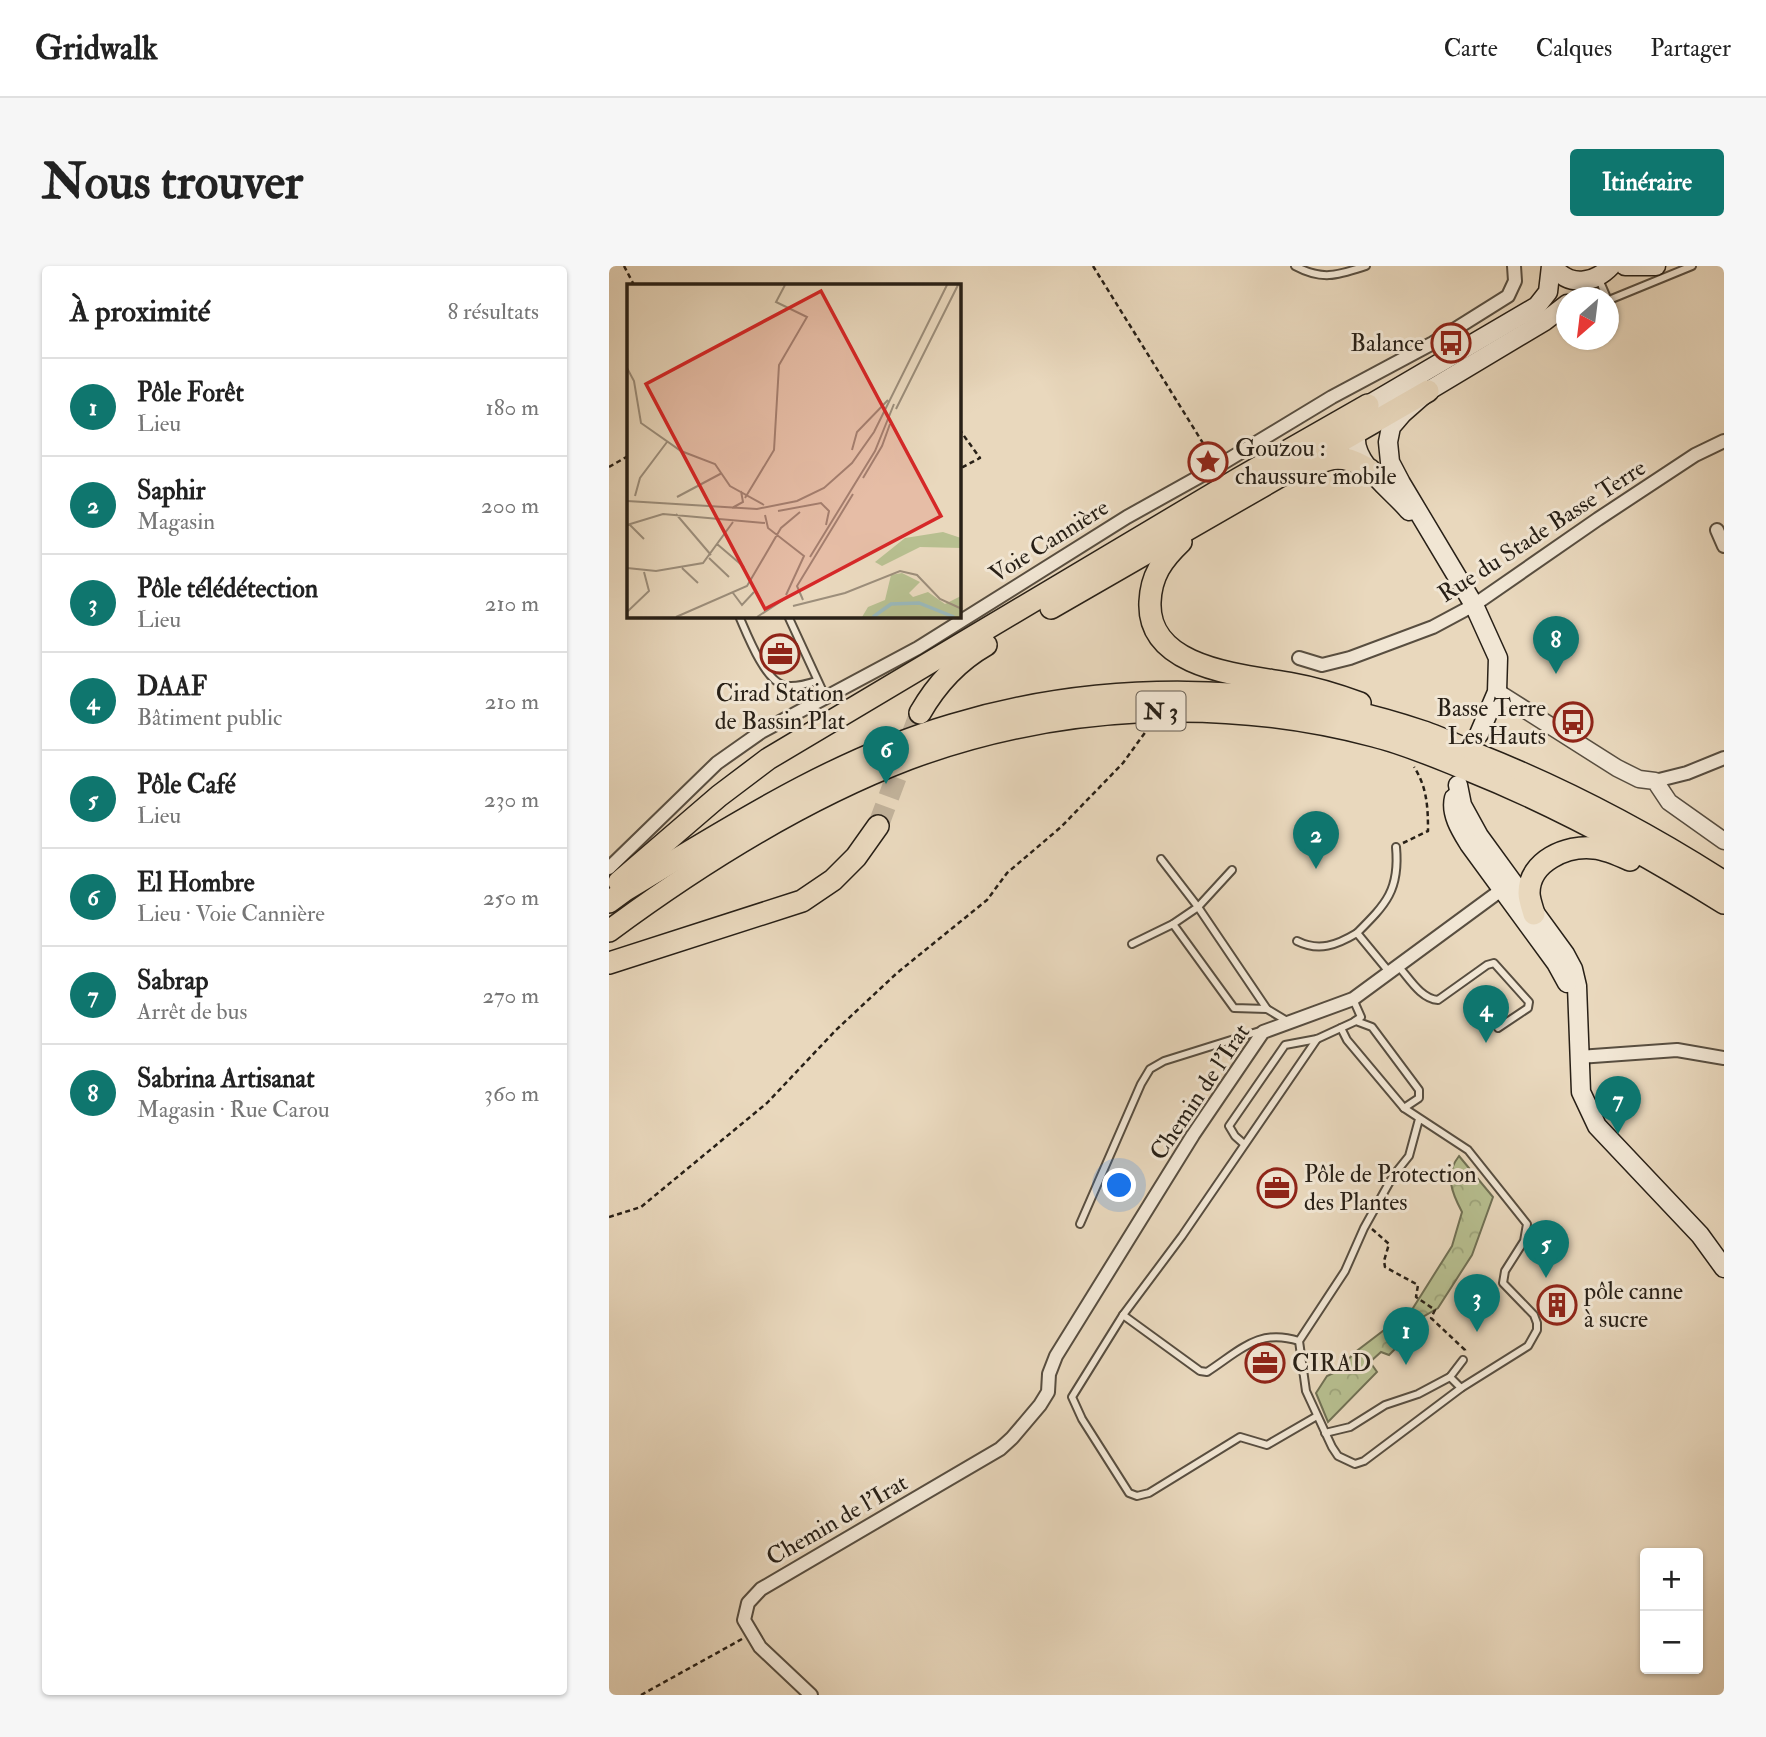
<!DOCTYPE html>
<html lang="fr">
<meta charset="utf-8">
<style>
body{margin:0;font-family:"IM FELL Double Pica",serif;background:#f6f6f6;color:#222}
.controls{position:absolute;right:21px;bottom:21px;display:grid;overflow:hidden;border-radius:7px;box-shadow:0 2px 5px #0004}
.controls button{width:63px;height:63px;display:grid;place-items:center;padding:0;border:0;border-bottom:2px solid #e0e0e0;background:#fff;color:#222;font:35px sans-serif}
.compass{position:absolute;left:947px;top:21px;width:63px;height:63px;border-radius:50%;background:#fff;box-shadow:0 2px 5px #0004;rotate:208deg}
.you{position:absolute;left:511px;top:920px;width:24px;height:24px;margin:-18px;border:5px solid #fff;border-radius:50%;background:#1a73e8;box-shadow:0 0 0 10px #1a73e833}
.badge{display:grid;place-items:center;width:46px;height:46px;border-radius:50%;background:#0f766e;color:#fff;font-size:23px;font-weight:700}
.pin{position:absolute;translate:-50% -58px;filter:drop-shadow(0 2px 4px #0008)}
.pin::after{content:'';position:absolute;top:37px;width:24px;height:21px;background:inherit;clip-path:polygon(0 0,100% 0,50% 100%)}
.list{margin:0;padding:0;list-style:none}
h2{display:flex;justify-content:space-between;align-items:center;height:91px;margin:0;padding:0 28px;font-size:30px}
h2 small{font-size:23px;font-weight:400;color:#767676}
.list li{display:grid;grid-template-columns:46px 1fr auto;gap:21px;align-items:center;box-sizing:border-box;height:98px;padding:0 28px;border-top:2px solid #e0e0e0}
.list b{display:block;font-size:26px;white-space:nowrap}
.list p{margin:0;font-size:23px;white-space:nowrap;color:#767676}
.list em{font-size:23px;font-style:normal;color:#767676}
.map{position:relative;flex:none;width:1115px;height:1429px;overflow:hidden;border-radius:7px}
header{display:flex;align-items:center;gap:42px;box-sizing:border-box;height:98px;padding:0 35px;background:#fff;border-bottom:2px solid #e0e0e0}
header strong{font-size:33px}
nav{display:flex;gap:38px;margin-inline-start:auto;font-size:24px}
.intro{display:flex;align-items:center;justify-content:space-between;box-sizing:border-box;height:168px;padding:0 42px}
h1{margin:0;font-size:49px}
.button{padding:18px 32px;border-radius:7px;background:#0f766e;color:#fff;font-size:24px;font-weight:700}
main{display:flex;gap:42px;padding:0 42px}
aside{flex:1;background:#fff;border-radius:7px;box-shadow:0 2px 5px #0004}
.map>svg:first-child{display:block}
</style>
<header>
<strong>Gridwalk</strong>
<nav><a>Carte</a><a>Calques</a><a>Partager</a></nav>
</header>
<div class="intro"><h1>Nous trouver</h1><a class="button">Itinéraire</a></div>
<main>
<aside>
<h2>À proximité<small>8 résultats</small></h2>
<ul class="list">
<li><span class="badge">1</span><div><b>Pôle Forêt</b><p>Lieu</p></div><em>180 m</em></li>
<li><span class="badge">2</span><div><b>Saphir</b><p>Magasin</p></div><em>200 m</em></li>
<li><span class="badge">3</span><div><b>Pôle télédétection</b><p>Lieu</p></div><em>210 m</em></li>
<li><span class="badge">4</span><div><b>DAAF</b><p>Bâtiment public</p></div><em>210 m</em></li>
<li><span class="badge">5</span><div><b>Pôle Café</b><p>Lieu</p></div><em>230 m</em></li>
<li><span class="badge">6</span><div><b>El Hombre</b><p>Lieu · Voie Cannière</p></div><em>250 m</em></li>
<li><span class="badge">7</span><div><b>Sabrap</b><p>Arrêt de bus</p></div><em>270 m</em></li>
<li><span class="badge">8</span><div><b>Sabrina Artisanat</b><p>Magasin · Rue Carou</p></div><em>360 m</em></li>
</ul>
</aside>
<div class="map">
<svg width="1115" height="1429" viewBox="0 0 1115 1429">
<defs>
<pattern id="forest-crowns" width="20" height="18" patternUnits="userSpaceOnUse" patternTransform="scale(1.75)"><rect width="20" height="18" fill="#b7bf90"/><path d="M2 6a3 3 0 1 1 6 0M12 15a3 3 0 1 1 6 0" fill="none" stroke="#9da47b"/></pattern>
</defs>
<rect width="100%" height="100%" fill="#e9d8bd"/>
<filter id="stains"><feTurbulence type="fractalNoise" baseFrequency=".00286" numOctaves="4"/><feColorMatrix values="0 0 0 0 .2 0 0 0 0 .09 0 0 0 0 .02 0 0 0 .5 -.17"/></filter>
<radialGradient id="worn" r=".72"><stop offset=".6" stop-color="#630" stop-opacity="0"/><stop offset="1" stop-color="#630" stop-opacity=".3"/></radialGradient>
<path fill="url(#forest-crowns)" stroke="#707054" stroke-width="2" d="M850,890L884,931L863,989L829,1042L807,1055L800,1069L780,1089L772,1086L761,1096L768,1106L719,1156L707,1127L718,1110L729,1105L745,1087L804,1042L843,980L853,946C843,927 835,909 850,890Z"/>
<g fill="none" stroke-linecap="round" stroke-linejoin="round">
<polyline stroke="#c2b39c" stroke-width="21" stroke-dasharray="21 10" stroke-linecap="butt" points="269,560 311,447"/>
<g stroke="#584e40" stroke-width="10">
<g id="service">
<path d="M686,0C714,15 729,9 757,0"/>
<polyline points="989,11 998,32"/>
<polyline points="1000,34 1083,0"/>
<path d="M130,350C138,368 155,413 174,419C184,422 198,418 207,415"/>
<polyline points="179,350 216,430"/>
<polyline points="552,593 589,641 658,743"/>
<polyline points="564,658 625,742 658,743 678,755"/>
<path d="M748,667C777,638 791,624 787,581"/>
<path d="M688,675C710,686 728,679 748,667L781,707"/>
<polyline points="523,678 564,658 589,641 623,604"/>
<path d="M790,701C800,712 812,733 829,734L878,699L885,697L920,736L919,742L889,762"/>
<polyline points="744,733 752,751 746,755"/>
<polyline points="732,762 738,774 795,842 859,884 918,958 915,975 896,1005 894,1017 925,1049 928,1057 928,1064 919,1080 852,1122 755,1195 746,1198 729,1190 723,1181 697,1125 690,1075 736,1005 755,962 784,910 800,890 810,853"/>
<polyline points="708,773 573,970 514,1049 463,1131 473,1153 520,1227 528,1230 540,1227 631,1171 658,1179 708,1150"/>
<polyline points="635,878 626,870 620,860 676,779 708,773 747,755 763,761 810,824 810,832 795,842"/>
<polyline points="471,958 532,818 541,803 555,795 654,764"/>
<path d="M514,1049L591,1105L598,1106C632,1084 649,1062 690,1075"/>
<polyline points="852,1122 841,1111 854,1094"/>
<polyline points="716,1167 741,1161 776,1139 809,1128 841,1111"/>
</g>
</g>
<g stroke="#584e40" stroke-width="16">
<g id="minor">
<polyline points="1108,264 1115,280"/>
<polyline points="690,392 713,399 741,392 824,361 865,339 989,253 1086,189 1115,175"/>
<polyline points="1046,515 1078,507 1115,492"/>
<polyline points="0,602 108,497 152,466 309,382 518,251 604,203 723,131 824,77 899,30 906,15 905,0"/>
<polyline points="970,791 1068,784 1115,792"/>
<polyline points="202,1429 151,1381 135,1354 139,1337 152,1323 391,1183 403,1172 431,1139 439,1126 440,1108 447,1090 584,869 654,766 744,733 899,619"/>
</g>
</g>
<g stroke="#584e40" stroke-width="19">
<polyline id="tertiary" points="888,426 1008,502 1030,513 1046,515 1060,536 1115,575"/>
</g>
<g stroke="#282017" stroke-width="21">
<g id="secondary">
<path d="M944,0C960,22 986,17 1002,0"/>
<polyline points="1016,0 1047,0"/>
<path d="M800,245C784,225 744,198 747,170C748,159 755,148 759,139L928,40L939,26L942,0"/>
<polyline points="870,468 888,426 889,392 865,339 792,217 781,196 779,176 782,161 794,147 819,125 936,55 958,38"/>
<polyline points="849,519 853,539 870,570 956,688 964,703 968,720 972,826 988,860 1091,969 1115,1002"/>
<path d="M845,532C841,548 852,565 860,578L947,697L958,717"/>
</g>
</g>
<g stroke="#282017" stroke-width="24">
<g id="trunk">
<path d="M708,198C728,187 743,193 761,204"/>
<path d="M572,276C553,294 542,310 541,336C538,404 636,409 684,418C707,422 729,429 751,437"/>
<polyline points="442,342 819,125"/>
<path d="M311,447C327,419 349,395 377,379"/>
<polyline points="10,616 110,530 159,493 629,213 759,139"/>
<path d="M0,636L15,625C120,562 224,494 343,459C492,414 664,415 812,465C831,471 849,480 867,488C953,522 1037,566 1115,616"/>
<path d="M925,648C923,641 920,633 920,627C920,595 958,579 985,582C997,583 1010,589 1021,594"/>
<path d="M0,665C92,597 192,534 299,493C447,438 613,430 765,470C797,478 827,491 857,503C947,539 1033,586 1115,637"/>
<polyline points="0,697 193,635 224,614 247,591 269,560"/>
</g>
</g>
<g stroke="#282017" stroke-width="2.5" stroke-dasharray="5 3.5" stroke-linecap="butt">
<polyline points="15,0 25,19"/>
<polyline points="484,0 602,190"/>
<polyline points="350,163 371,192 350,203"/>
<polyline points="0,201 19,190"/>
<path d="M794,577L819,565C819,541 818,521 805,501"/>
<polyline points="0,951 32,941 158,837 227,764 288,707 378,634 398,607 452,561 514,497 540,461"/>
<polyline points="763,963 780,978 775,995 776,1001 809,1019 807,1031 826,1044 822,1052 856,1084 855,1087"/>
<polyline points="32,1429 133,1373"/>
</g>
<use href="#service" stroke="#f1e6d4" stroke-width="6"/>
<use href="#minor" stroke="#f1e6d4" stroke-width="12"/>
<use href="#tertiary" stroke="#f1e6d4" stroke-width="16"/>
<use href="#secondary" stroke="#f1e6d4" stroke-width="18"/>
<use href="#trunk" stroke="#e9d8bd" stroke-width="21"/>
</g>
<defs>
<g id="bus-ring" transform="scale(2.0125)"><circle r="9.5" fill="#f1e6d4" stroke="#8f2418" stroke-width="1.5"/><path d="M-5-6H5V4H4V6H2V4H-2V6H-4V4H-5ZM-3.5-4V0h7V-4ZM-3.5 1.2v1.5H-2V1.2ZM2 1.2v1.5H3.5V1.2Z" fill="#8f2418"/></g>
<g id="sight-ring" transform="scale(2.0125)"><circle r="9.5" fill="#f1e6d4" stroke="#8f2418" stroke-width="1.5"/><path d="M0-6L1.8-2.2L6-1.7L2.9 1.2L3.7 5.4L0 3.3L-3.7 5.4L-2.9 1.2L-6-1.7L-1.8-2.2Z" fill="#8f2418"/></g>
<g id="office-ring" transform="scale(2.0125)"><circle r="9.5" fill="#f1e6d4" stroke="#8f2418" stroke-width="1.5"/><path d="M-6-3h4V-5.5h4V-3h4V5H-6ZM-1-4.5V-3h2v-1.5ZM-6 0V1H6V0Z" fill="#8f2418"/></g>
<g id="building-ring" transform="scale(2.0125)"><circle r="9.5" fill="#f1e6d4" stroke="#8f2418" stroke-width="1.5"/><path d="M-4-6H4V6H1V3H-1V6H-4ZM-2.5-4.3h1.7v1.8h-1.7ZM.8-4.3h1.7v1.8H.8ZM-2.5-1h1.7V.8h-1.7ZM.8-1h1.7V.8H.8Z" fill="#8f2418"/></g>
</defs>
<g fill-rule="evenodd">
<use href="#bus-ring" x="842" y="77"/>
<use href="#sight-ring" x="599" y="196"/>
<use href="#office-ring" x="171" y="388"/>
<use href="#bus-ring" x="964" y="456"/>
<use href="#office-ring" x="668" y="922"/>
<use href="#building-ring" x="948" y="1039"/>
<use href="#office-ring" x="656" y="1097"/>
</g>
<g text-anchor="middle" dominant-baseline="central" stroke-width="6" stroke-linejoin="round" paint-order="stroke">
<rect fill="#f1e6d4" stroke="#645b50" stroke-width="2" x="527.5" y="425.5" width="49" height="39" rx="5"/>
<g font-size="23" font-weight="bold" fill="#282017">
<text x="552" y="445">N 3</text>
</g>
<g font-size="24" fill="#282017" stroke="#f1e6d4" text-anchor="start">
<text x="815" y="77" text-anchor="end">Balance</text>
<text x="626" y="182">Gouzou :<tspan x="626" dy="28">chaussure mobile</tspan></text>
<text x="171" y="427" text-anchor="middle">Cirad Station<tspan x="171" dy="28">de Bassin Plat</tspan></text>
<text x="937" y="442" text-anchor="end">Basse Terre<tspan x="937" dy="28">Les Hauts</tspan></text>
<text x="695" y="908">Pôle de Protection<tspan x="695" dy="28">des Plantes</tspan></text>
<text x="975" y="1025">pôle canne<tspan x="975" dy="28">à sucre</tspan></text>
<text x="683" y="1097">CIRAD</text>
</g>
<g font-size="24" fill="#282017" stroke="#f1e6d4">
<text transform="translate(933 265) rotate(-33)">Rue du Stade Basse Terre</text>
<text transform="translate(440 275) rotate(-32)">Voie Cannière</text>
<text transform="translate(591 826) rotate(-56)">Chemin de l'Irat</text>
<text transform="translate(228 1254) rotate(-30)">Chemin de l'Irat</text>
</g>
</g>
<g transform="translate(18 18)">
<rect width="334" height="334" fill="#e9d8bd"/>
<path d="M316,248L334,254V264L293,263L255,282L248,278L278,254ZM275,289L293,298L282,309L286,313L301,308L318,320L334,312V333H235L241,323L258,316L264,291Z" fill="#b7bf90"/>
<path fill="none" stroke="#9ab8ba" stroke-width="3.5" d="M246,333L264,320L292,319L327,333"/>
<path fill="none" stroke="#9c8e7b" stroke-width="2" d="M0,84L7,97L14,139L54,167L88,180L103,202L137,221M269,125L331,1M225,166L230,148L261,116M236,194L255,162L263,140M8,212L13,194L40,158M50,213L95,189M118,214L147,166L152,81L180,33L149,18L158,1M0,217L130,225L170,217L197,204L225,179L247,148L320,1M105,224L116,218L114,207M151,227L194,219L202,227L199,241M49,230L84,271M138,231L141,244L177,272L159,311M2,240L17,255M0,241L36,230L138,239M90,260L117,283M183,273L248,167L267,120M82,274L102,293M0,284L29,287L76,279L106,238M55,284L71,299M106,309L115,321L127,308M176,316L170,302L226,210M166,322L218,309L273,287L290,291L313,315L335,325M0,328L22,307L17,288M49,333L120,302L154,244L173,228M130,333L156,316"/>
<path fill="#d62828" fill-opacity="0.15" stroke="#d62828" stroke-width="3.5" d="M194,7L314,232L138,325L19,100Z"/>
<rect width="334" height="334" fill="none" stroke="#282017" stroke-width="3.5"/>
</g>
<rect width="100%" height="100%" filter="url(#stains)"/>
<rect width="100%" height="100%" fill="url(#worn)"/>
</svg>
<div class="controls">
<button>+</button>
<button>−</button>
</div>
<svg class="compass" viewBox="-18 -18 36 36"><path d="M0-13l5 13h-10z" fill="#e53935"/><path d="M0 13l5-13h-10z" fill="#767676"/></svg>
<div class="you"></div>
<div class="pin badge" style="left:797px;top:1099px">1</div>
<div class="pin badge" style="left:707px;top:603px">2</div>
<div class="pin badge" style="left:868px;top:1066px">3</div>
<div class="pin badge" style="left:877px;top:777px">4</div>
<div class="pin badge" style="left:937px;top:1012px">5</div>
<div class="pin badge" style="left:277px;top:518px">6</div>
<div class="pin badge" style="left:1009px;top:868px">7</div>
<div class="pin badge" style="left:947px;top:408px">8</div>
</div>
</main>
